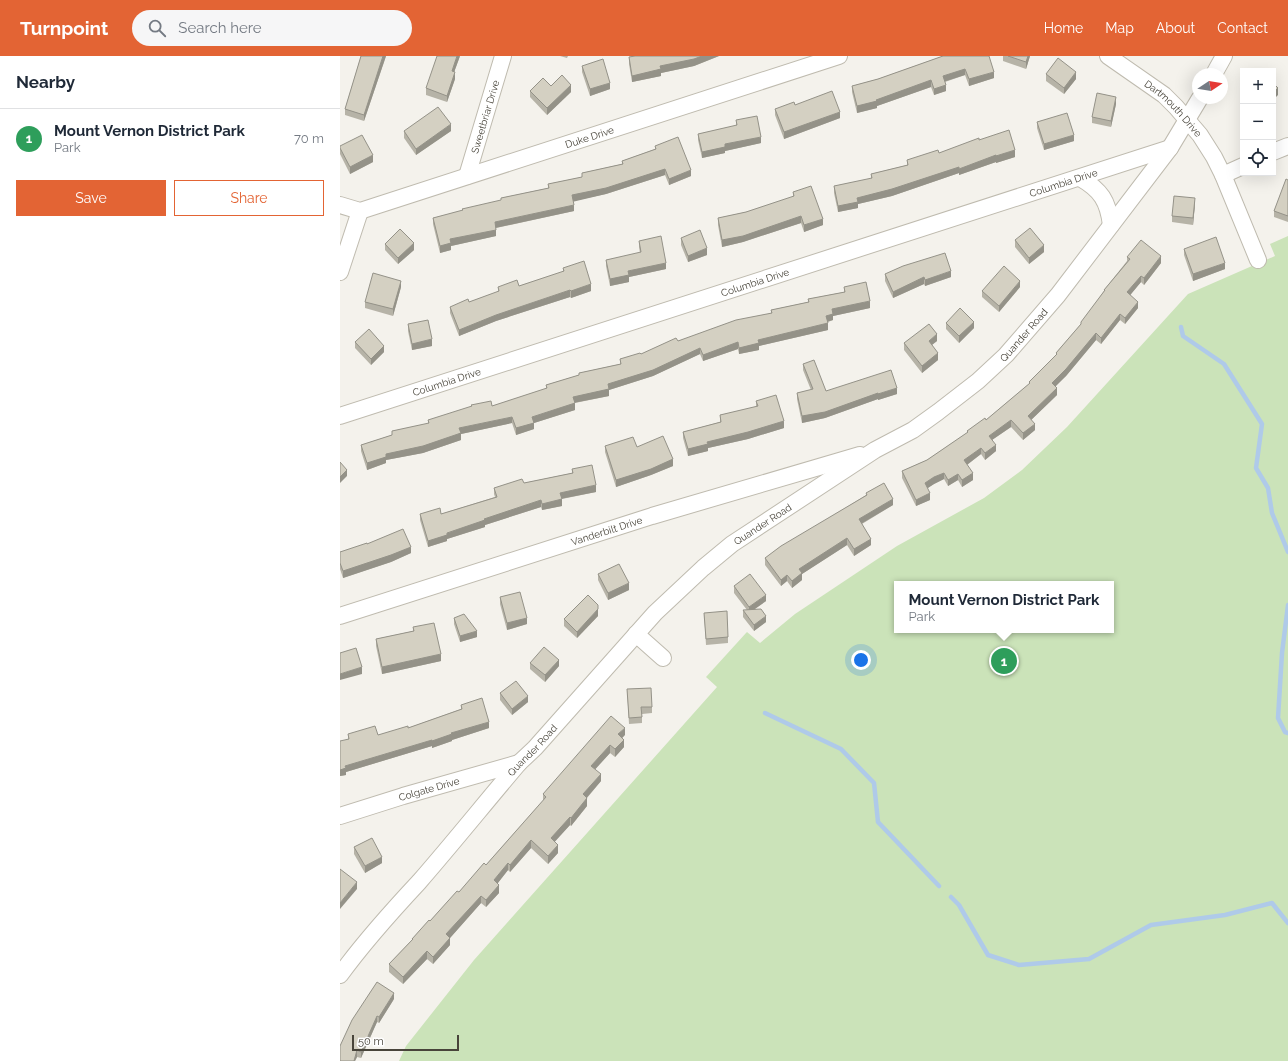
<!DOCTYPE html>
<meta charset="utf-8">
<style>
body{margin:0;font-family:Raleway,sans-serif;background:#f6f6f7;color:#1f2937}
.controls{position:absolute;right:12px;top:12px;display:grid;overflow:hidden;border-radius:0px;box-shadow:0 4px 16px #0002}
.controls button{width:36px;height:36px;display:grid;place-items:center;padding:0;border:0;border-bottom:1px solid #e0e1e3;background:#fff;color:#1f2937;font:20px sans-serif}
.compass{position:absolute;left:852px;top:12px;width:36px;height:36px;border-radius:50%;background:#fff;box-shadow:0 4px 16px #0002;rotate:78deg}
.scale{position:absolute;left:12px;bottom:10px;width:107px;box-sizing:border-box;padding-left:4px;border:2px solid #48443a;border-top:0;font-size:11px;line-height:14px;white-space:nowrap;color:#48443a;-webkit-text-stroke:3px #fff;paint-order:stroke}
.you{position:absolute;left:521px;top:604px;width:14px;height:14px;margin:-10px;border:3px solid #fff;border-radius:50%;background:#1a73e8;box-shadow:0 0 0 6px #1a73e833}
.badge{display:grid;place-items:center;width:26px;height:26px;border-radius:50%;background:#e36434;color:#fff;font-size:13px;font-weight:700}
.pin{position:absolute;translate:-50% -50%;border:2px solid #fff;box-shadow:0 1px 4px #0006}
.popup{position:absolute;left:554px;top:525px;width:220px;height:52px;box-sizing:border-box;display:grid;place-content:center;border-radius:0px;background:#fff;filter:drop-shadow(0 1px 3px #0005);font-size:13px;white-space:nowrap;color:#747a83}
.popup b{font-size:15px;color:#1f2937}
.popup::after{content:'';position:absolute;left:50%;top:100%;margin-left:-8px;border:8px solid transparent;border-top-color:#fff}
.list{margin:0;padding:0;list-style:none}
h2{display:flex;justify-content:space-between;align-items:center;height:52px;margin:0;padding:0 16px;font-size:17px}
h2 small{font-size:13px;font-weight:400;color:#747a83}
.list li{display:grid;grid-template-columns:26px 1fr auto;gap:12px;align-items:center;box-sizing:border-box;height:60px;padding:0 16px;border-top:1px solid #e0e1e3}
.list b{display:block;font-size:15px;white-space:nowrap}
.list p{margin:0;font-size:13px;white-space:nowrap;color:#747a83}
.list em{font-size:13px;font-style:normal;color:#747a83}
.actions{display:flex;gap:8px;padding:12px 16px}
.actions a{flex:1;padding:9px 0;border:1px solid #e36434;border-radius:0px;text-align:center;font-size:14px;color:#e36434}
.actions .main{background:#e36434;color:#fff}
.icon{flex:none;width:22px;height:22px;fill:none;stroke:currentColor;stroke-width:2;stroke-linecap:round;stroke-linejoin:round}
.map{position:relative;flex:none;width:948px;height:1005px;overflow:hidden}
header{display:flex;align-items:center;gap:24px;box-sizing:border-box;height:56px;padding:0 20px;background:#e36434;color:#fff}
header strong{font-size:19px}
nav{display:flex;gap:22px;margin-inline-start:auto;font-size:14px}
.search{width:280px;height:36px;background:#f6f6f7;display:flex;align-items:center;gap:10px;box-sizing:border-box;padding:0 14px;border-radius:22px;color:#747a83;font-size:15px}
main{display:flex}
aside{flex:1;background:#fff}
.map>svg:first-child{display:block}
</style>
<header>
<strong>Turnpoint</strong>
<div class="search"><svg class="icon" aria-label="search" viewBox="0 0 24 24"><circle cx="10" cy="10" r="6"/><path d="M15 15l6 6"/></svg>Search here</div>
<nav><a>Home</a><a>Map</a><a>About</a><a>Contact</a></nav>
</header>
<main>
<aside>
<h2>Nearby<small></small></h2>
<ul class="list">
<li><span class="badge" style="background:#2e9e5b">1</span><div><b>Mount Vernon District Park</b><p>Park</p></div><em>70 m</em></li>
</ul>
<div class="actions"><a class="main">Save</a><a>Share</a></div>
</aside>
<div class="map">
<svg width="948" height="1005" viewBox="0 0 948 1005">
<rect width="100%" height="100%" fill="#f4f2ec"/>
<path fill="#cbe3b9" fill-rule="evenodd" d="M948,180V1005H59L66,990L134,904L377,631L366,621L406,577L407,576L420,587L455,558L557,490L644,442L682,414L727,371L848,238L935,200L930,188ZM557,528H771V574H557Z"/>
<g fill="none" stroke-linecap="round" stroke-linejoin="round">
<g stroke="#afcae9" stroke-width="4.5">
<polyline points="841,271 843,280 884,308 922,368 916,412 928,432 932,457 948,496"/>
<polyline points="948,549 942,597 938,662 945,676 948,677"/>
<polyline points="425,657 501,693 534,727 538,766 599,830"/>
<polyline points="611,841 619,849 648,899 679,909 749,903 811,869 885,859 932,847 948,867"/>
</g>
<g stroke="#bfbbaf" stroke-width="18">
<g id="minor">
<path id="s1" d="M768,0L824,39L836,51L860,79L874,101L883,119L918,204"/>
<polyline points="874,18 884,0"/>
<polyline points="933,96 948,90"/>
<polyline points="883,119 903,110"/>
<path id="s2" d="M127,120L163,0"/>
<path d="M740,122C761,134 768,145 771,169"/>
<path id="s3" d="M0,149L20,155L499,0"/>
<polyline points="0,216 20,155"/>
<path id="s4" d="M0,360L830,92"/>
<path id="s5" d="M0,560L312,460L520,399"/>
<polyline points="296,578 323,602"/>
<path id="s6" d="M0,760L63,740L179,707"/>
<path id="s7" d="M0,919C24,886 51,856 79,826C113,787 145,747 179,707L195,692L315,557L363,512L392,488L535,394L573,374L598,356L638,325L666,299L718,239L830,92L860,42"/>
</g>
</g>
<use href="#minor" stroke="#fff" stroke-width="16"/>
</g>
<g fill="#b6b3a7">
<polygon points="21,0 46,0 24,65 5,59 5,53"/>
<polygon points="120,0 114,16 115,23 107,46 86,39 86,32"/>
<polygon points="220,0 228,0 227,2"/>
<polygon points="295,0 379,0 354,10 321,17 321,20 292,26 289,8 289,1"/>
<polygon points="603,0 654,22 629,30 625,19 605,26 606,35 594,39 591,31 537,50 537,52 517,57 512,36 512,30 538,23"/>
<polygon points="663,0 690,0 686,13 663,5"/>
<polygon points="242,10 270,33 250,40 242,16"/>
<polygon points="706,18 736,23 724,38 706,25"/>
<polygon points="211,30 231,36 207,59 190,41 190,35"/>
<polygon points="776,48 771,71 752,67 752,61"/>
<polygon points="455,49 500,62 444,83 435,59 435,53"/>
<polygon points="396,64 421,87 385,95 385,97 362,102 358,84 358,78 396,70"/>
<polygon points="697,66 734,85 704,94 697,72"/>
<polygon points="64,75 111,75 76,99 64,82"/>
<polygon points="639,84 675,101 656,107 656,106 619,119 619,117 552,140 518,148 518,152 498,156 494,137 494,130 531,123 531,118 567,109 567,104 599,97"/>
<polygon points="0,90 33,106 10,118 0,98"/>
<polygon points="315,90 351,120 329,129 325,119 266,138 233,145 234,155 156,172 156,180 111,190 111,194 100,197 93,168 93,162 161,145 161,142 208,132 208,128 242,121 242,117 282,108 282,105 315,93"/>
<polygon points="948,124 948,166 934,161 934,155"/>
<polygon points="453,136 483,169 464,176 461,167 403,186 382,191 378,169 378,162 406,156 453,141"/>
<polygon points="855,148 853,169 832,166 832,160"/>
<polygon points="341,182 367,199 348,206 341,189"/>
<polygon points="675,184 704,196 689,208 675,191"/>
<polygon points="299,185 326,213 289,221 289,226 270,230 266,210 266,204 300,197 299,191"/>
<polygon points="45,188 74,194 58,208 45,194"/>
<polygon points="844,193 885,213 853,225 844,199"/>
<polygon points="787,201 821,207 804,229 801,226 790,239 798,252 785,268 780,264 761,288 756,284 726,320 715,330 717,339 691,364 695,374 683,384 671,371 652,384 656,395 645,404 641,398 627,409 633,424 622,431 618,424 608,430 604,423 594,428 587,432 590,444 576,450 562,422 562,415 587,404 627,377 627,375 646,364 689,328 689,326 716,299 716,297 741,268 764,235 764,234 787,205"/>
<polygon points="223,212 251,235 231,242 230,241 156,265 119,280 110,257 110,251 129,246 158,236 158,231 179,230 223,216"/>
<polygon points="545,218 611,221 585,230 584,228 553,242 545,225"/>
<polygon points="61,231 53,260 25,252 25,246"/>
<polygon points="504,231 530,252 493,260 493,264 488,266 488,274 419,290 419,294 399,298 398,293 363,305 360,298 313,320 269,334 269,340 235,347 235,354 194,367 194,373 176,379 172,367 121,378 121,384 83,397 46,404 46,407 27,414 21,395 21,389 52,379 52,375 88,368 88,364 152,350 206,333 206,329 239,319 239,317 280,308 280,303 301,298 338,285 431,257 431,254 468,246 468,243 504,236"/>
<polygon points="680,231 659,256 642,241 642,235"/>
<polygon points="606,267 634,272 619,287 606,273"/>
<polygon points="68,268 92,290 72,294 68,275"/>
<polygon points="597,285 592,289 598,304 582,317 564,294 564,287"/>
<polygon points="15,286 44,296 31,309 15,292"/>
<polygon points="463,308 486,335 557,338 538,344 538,343 485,362 462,367 457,343 457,337 471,334 463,314"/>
<polygon points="416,345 444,372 408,383 368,392 368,395 348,400 343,382 343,376 380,366 380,359 416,351"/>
<polygon points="265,390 297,391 333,410 311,419 276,431 265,396"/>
<polygon points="232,413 256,436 222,443 222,450 202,454 201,451 145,469 145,471 107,483 107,485 88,491 80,464 80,458 101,458 155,441 154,438 154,432 184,427 232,417"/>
<polygon points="526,437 553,449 522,468 531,489 514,500 507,489 462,518 462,524 452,532 447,525 441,530 425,509 425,502 526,439"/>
<polygon points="27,488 71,497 51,506 3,522 0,513 0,496"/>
<polygon points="258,518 289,534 268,544 258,524"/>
<polygon points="394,530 426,545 415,553 426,566 414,575 403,561 403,554 407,554 394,537"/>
<polygon points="160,541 187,568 167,574 160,548"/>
<polygon points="364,557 388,581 388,587 366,589"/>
<polygon points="258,560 237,582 224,570 224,563"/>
<polygon points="114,562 137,581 120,586 114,568"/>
<polygon points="73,571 101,605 42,618 36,590 36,583 73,575"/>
<polygon points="190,607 219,610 205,626 190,613"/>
<polygon points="287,633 312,651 312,657 302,658 302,667 289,668"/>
<polygon points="160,637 188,646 172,659 160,644"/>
<polygon points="121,649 149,672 112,684 112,685 92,692 92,690 6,716 6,719 0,720 8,683 8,678 38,679 68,672 121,653"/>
<polygon points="285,679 282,682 284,691 275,701 270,697 255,713 261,725 247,742 247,750 231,770 230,769 214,786 218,797 208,808 191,792 170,816 168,814 157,828 159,837 146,851 141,847 110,882 110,889 93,908 87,903 63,928 49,916 49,908 72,884 72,883 146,809 203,745 203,738"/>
<polygon points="14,791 42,807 25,817 14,798"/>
<polygon points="54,943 39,967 37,966 21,1002 17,1001 15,1005 0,1005 0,990"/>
</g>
<g fill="#949288">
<polygon points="43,0 46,0 24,65 24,59"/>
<polygon points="117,0 120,0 112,22 112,15"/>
<polygon points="362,0 379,0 354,10 321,17 321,20 292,26 292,20 320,10"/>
<polygon points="688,0 690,0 686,13 686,6"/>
<polygon points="625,13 625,19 603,26 603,20"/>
<polygon points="115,16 115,23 107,46 107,40"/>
<polygon points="654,16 654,22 629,30 629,23"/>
<polygon points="736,16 736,23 724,38 724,32"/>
<polygon points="591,24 591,31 537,50 537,52 517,57 517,50"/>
<polygon points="270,27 270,33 250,40 250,33"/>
<polygon points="231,29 231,36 207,59 207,52"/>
<polygon points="606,29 606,35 594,39 594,33"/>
<polygon points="938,32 938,39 933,44 933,37"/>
<polygon points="776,41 776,48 771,71 771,65"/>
<polygon points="500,56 500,62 444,83 444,76"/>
<polygon points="111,68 111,75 76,99 76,93"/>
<polygon points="734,79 734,85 704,94 704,88"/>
<polygon points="421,81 421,87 385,95 385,97 362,102 362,96 385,88"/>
<polygon points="675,94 675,101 656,107 656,100"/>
<polygon points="33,99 33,106 10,118 10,111"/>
<polygon points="656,99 656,106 619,119 619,113"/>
<polygon points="619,111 619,117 552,140 518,148 518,152 498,156 498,150 517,142"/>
<polygon points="325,113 325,119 266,138 232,146 232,139"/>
<polygon points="351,114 351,120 329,129 329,123"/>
<polygon points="855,142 855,148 853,169 853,162"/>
<polygon points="234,149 234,155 155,172 155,166"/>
<polygon points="461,160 461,167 403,186 382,191 382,184"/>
<polygon points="483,163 483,169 464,176 464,169"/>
<polygon points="156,174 156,180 111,190 111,194 100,197 100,190 110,183"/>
<polygon points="74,187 74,194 58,208 58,202"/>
<polygon points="704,189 704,196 689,208 689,202"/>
<polygon points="367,192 367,199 348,206 348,200"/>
<polygon points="821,200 821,207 804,229 804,222"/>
<polygon points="326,207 326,213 289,221 289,226 270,230 270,223 288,215"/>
<polygon points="885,207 885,213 853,225 853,218"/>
<polygon points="611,215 611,221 585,230 585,224"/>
<polygon points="801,220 801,226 787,243 787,236"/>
<polygon points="584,221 584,228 553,242 553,236"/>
<polygon points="61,225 61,231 53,260 53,253"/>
<polygon points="680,225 680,231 659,256 659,250"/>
<polygon points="251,228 251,235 231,242 231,235"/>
<polygon points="230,234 230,241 156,265 119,280 119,274 156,259"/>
<polygon points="530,245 530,252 493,260 493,264 486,266 486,260 492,253"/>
<polygon points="798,246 798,252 785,268 785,262"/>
<polygon points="780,258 780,264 761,288 761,282"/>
<polygon points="634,266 634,272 619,287 619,280"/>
<polygon points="488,267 488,274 419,290 419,294 399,298 399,292 418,284"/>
<polygon points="756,277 756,284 726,320 712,334 712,327"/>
<polygon points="597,278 597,285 589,291 589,285"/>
<polygon points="92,283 92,290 72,294 72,288"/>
<polygon points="398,286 398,293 363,305 363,299"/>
<polygon points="44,290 44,296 31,309 31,303"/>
<polygon points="360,292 360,298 313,320 269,334 269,340 233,347 233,341"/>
<polygon points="598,297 598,304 582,317 582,310"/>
<polygon points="557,332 557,338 538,344 538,338"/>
<polygon points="717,332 717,339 688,367 688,360"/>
<polygon points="538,337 538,343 485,362 462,367 462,360"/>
<polygon points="235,347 235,354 194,367 194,373 176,379 176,372 192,361"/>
<polygon points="172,361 172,367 121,378 121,384 83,397 46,404 46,407 27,414 27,407 46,398 119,372"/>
<polygon points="671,364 671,371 649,386 649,380"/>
<polygon points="444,365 444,372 408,383 368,392 368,395 348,400 348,393 367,386"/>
<polygon points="695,368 695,374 683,384 683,377"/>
<polygon points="656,389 656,395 645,404 645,397"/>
<polygon points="641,392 641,398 624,411 624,404"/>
<polygon points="333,403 333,410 311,419 276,431 276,424"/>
<polygon points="7,414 7,420 0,427 0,421"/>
<polygon points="604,417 604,423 594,428 585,434 585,427 594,421"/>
<polygon points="633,417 633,424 622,431 622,424"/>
<polygon points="618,418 618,424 608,430 608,424"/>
<polygon points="256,429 256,436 220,443 220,437"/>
<polygon points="590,437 590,444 576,450 576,444"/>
<polygon points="222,443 222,450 202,454 202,448"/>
<polygon points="553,443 553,449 519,469 519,463"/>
<polygon points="201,444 201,451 145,469 145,471 107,483 107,485 88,491 88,485 144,463"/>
<polygon points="507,482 507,489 462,518 462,524 452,532 452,525 459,513"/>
<polygon points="531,483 531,489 514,500 514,493"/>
<polygon points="71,491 71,497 51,506 3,522 3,515"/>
<polygon points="447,519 447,525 441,530 441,524"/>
<polygon points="289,527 289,534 268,544 268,537"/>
<polygon points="426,539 426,545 409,557 409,551"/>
<polygon points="258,553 258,560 237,582 237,576"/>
<polygon points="426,560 426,566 414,575 414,569"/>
<polygon points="187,562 187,568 167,574 167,567"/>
<polygon points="137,575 137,581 120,586 120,580"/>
<polygon points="101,598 101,605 42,618 42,611"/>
<polygon points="219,604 219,610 205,626 205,619"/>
<polygon points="22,611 22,618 0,624 0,618"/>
<polygon points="188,640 188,646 172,659 172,653"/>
<polygon points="149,666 149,672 112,684 112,685 92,692 92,685 111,677"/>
<polygon points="285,672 285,679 278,686 278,678"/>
<polygon points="92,684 92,690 6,716 6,719 0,720 0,714 5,710"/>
<polygon points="284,684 284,691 275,701 275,693"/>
<polygon points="270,689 270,697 251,718 251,710"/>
<polygon points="261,718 261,725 243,746 243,738"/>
<polygon points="247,742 247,750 231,770 231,762"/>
<polygon points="230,761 230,769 211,790 211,782"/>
<polygon points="191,784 191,792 170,816 170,809"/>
<polygon points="218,789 218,797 208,808 208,800"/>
<polygon points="42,801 42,807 25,817 25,810"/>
<polygon points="168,807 168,814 154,832 154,824"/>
<polygon points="17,826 17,833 0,853 0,847"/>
<polygon points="159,829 159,837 146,851 146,844"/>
<polygon points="141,840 141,847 110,882 110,889 93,908 93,901 106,878"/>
<polygon points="87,895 87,903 63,928 63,921"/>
<polygon points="54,937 54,943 39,967 39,961"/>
<polygon points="37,960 37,966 21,1002 21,996"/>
<polygon points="17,994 17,1001 15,1005 14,1005"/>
</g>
<g fill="#d4d0c2" stroke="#949288">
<polygon points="21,0 43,0 24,59 5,53"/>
<polygon points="97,0 117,0 112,15 115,16 107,40 86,32"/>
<polygon points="295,0 362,0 354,3 320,10 321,13 292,20 289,1"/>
<polygon points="603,0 649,0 654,16 629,23 625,13 603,20 606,29 594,33 591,24 536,44 537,45 517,50 512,30 538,23"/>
<polygon points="668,0 688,0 686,6"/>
<polygon points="718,2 736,16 724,32 706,18"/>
<polygon points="263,3 270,27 250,33 242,10"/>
<polygon points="222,19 231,29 207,52 190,35 203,22 211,30"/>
<polygon points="933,27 938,32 933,37"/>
<polygon points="492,35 500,56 444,76 435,53 454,46 455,49"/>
<polygon points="757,37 776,41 771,65 752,61"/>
<polygon points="98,51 111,68 76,93 64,75"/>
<polygon points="727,57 734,79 704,88 697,66"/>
<polygon points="417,60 421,81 385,88 385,91 362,96 358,78 397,69 396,64"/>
<polygon points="669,74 675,94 656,100 656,99 619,113 619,111 552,133 517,142 518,146 498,150 494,130 532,122 531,118 568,109 567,104 598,94 599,97 639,82 639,84"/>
<polygon points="22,79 33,99 10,111 0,92 0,90"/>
<polygon points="338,81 351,114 329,123 325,113 266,132 232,139 234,149 155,166 156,174 110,183 111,187 100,190 93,162 123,154 122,153 161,144 161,142 209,132 208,128 242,121 242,117 283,108 282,105 316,93 315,90"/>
<polygon points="946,123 948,124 948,160 934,155"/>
<polygon points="471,130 483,163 464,169 461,160 403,180 382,184 378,162 406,156 454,140 453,136"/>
<polygon points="834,140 855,142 853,162 832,160"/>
<polygon points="690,172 704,189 689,202 675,184"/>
<polygon points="60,173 74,187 58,202 45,188"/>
<polygon points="360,174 367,192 348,200 341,182"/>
<polygon points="321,180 326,207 288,215 289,219 270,223 266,204 301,196 299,185"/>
<polygon points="876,181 885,207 853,218 844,193"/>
<polygon points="801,184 821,200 804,222 801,220 787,236 798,246 785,262 780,258 761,282 756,277 726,313 712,327 717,332 688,360 695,368 683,377 671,364 649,380 656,389 645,397 641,392 624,404 633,417 622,424 618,418 608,424 604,417 594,421 585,427 590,437 576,444 562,415 587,404 628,376 627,375 645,362 646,364 690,327 689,326 717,298 716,297 741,268 741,266 765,234 764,234 790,203 787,201"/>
<polygon points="605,197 611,215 585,224 584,221 553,236 545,218 563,210"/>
<polygon points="244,205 251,228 231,235 230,234 156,259 119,274 110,251 128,243 129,246 159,235 158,231 177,224 179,230 224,215 223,212"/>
<polygon points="664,210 680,225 659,250 642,235"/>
<polygon points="33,217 61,225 53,253 25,246"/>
<polygon points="526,226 530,245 492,253 493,258 486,260 488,267 418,284 419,287 399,292 398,286 363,299 360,292 313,314 268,328 269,333 233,341 235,347 192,361 194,367 176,372 172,361 119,372 121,377 83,390 46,398 46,401 27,407 21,389 52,379 52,375 89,367 88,364 132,350 131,349 151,345 152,350 207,332 206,329 239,319 239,317 281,308 280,303 300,297 301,298 336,282 338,285 396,264 432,257 431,254 469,246 468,243 505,236 504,231"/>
<polygon points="620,252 634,266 619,280 606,267"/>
<polygon points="88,264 92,283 72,288 68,268"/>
<polygon points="589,268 597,278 589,285 598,297 582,310 564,287"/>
<polygon points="29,273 44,290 31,303 15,286"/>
<polygon points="474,304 486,335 551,314 557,332 538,338 538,337 485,356 462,360 457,337 473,333 463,308"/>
<polygon points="436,339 444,365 408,376 367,386 368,388 348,393 343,376 381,366 380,359 418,350 416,345"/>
<polygon points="323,380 333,403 311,413 276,424 265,390 293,381 297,391"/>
<polygon points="0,406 7,414 0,421"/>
<polygon points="252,409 256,429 220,437 222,443 202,448 201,444 144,463 145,464 107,477 107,479 88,485 80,458 100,452 101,458 157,441 154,432 182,423 184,427 233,417 232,413"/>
<polygon points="544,427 553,443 519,463 531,483 514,493 507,482 459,513 462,517 452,525 447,519 441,524 425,502 441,490 527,439 526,437"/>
<polygon points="63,473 71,491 51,499 3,515 0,507 0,496 27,487 27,488"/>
<polygon points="279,508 289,527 268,537 258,518"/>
<polygon points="410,518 426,539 409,551 394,530"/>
<polygon points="180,536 187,562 167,567 160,541"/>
<polygon points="248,539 258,549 258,553 237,576 224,563"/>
<polygon points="421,553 426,560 414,569 403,554"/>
<polygon points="387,555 388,581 366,583 364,557"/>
<polygon points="124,558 137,575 120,580 114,562"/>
<polygon points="94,567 101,598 42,611 36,583 74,575 73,571"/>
<polygon points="204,591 219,604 205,619 190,607"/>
<polygon points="16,592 22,611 0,618 0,597"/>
<polygon points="176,625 188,640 172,653 160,637"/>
<polygon points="311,632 312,651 301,651 302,661 289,662 287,633"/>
<polygon points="142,642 149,666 111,677 112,678 92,685 92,684 5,710 6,712 0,714 0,685 9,683 8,678 35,670 38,679 68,670 68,672 122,653 121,649"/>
<polygon points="271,660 285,672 278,678 284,684 275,693 270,689 251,710 261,718 243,738 247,742 231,762 230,761 211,782 218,789 208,800 191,784 170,809 168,807 154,824 159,829 146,844 141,840 106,878 110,882 93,901 87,895 63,921 49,908 73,883 72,883 89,864 90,865 117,835 119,836 144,807 146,809 206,741 203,738"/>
<polygon points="32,782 42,801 25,810 14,791"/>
<polygon points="0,813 17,826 0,847"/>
<polygon points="37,926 54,937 39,961 37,960 21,996 17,994 14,1005 0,1005 0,990 12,964"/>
</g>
<g text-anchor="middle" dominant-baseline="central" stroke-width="3" stroke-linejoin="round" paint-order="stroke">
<g font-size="10" fill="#48443a" stroke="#fff">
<text stroke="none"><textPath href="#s1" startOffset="84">Dartmouth Drive</textPath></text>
<text stroke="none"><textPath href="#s2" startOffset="62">Sweetbriar Drive</textPath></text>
<text stroke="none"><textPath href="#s3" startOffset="262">Duke Drive</textPath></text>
<text stroke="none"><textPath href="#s4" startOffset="760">Columbia Drive</textPath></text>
<text stroke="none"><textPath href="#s4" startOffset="436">Columbia Drive</textPath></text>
<text stroke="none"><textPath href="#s7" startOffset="944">Quander Road</textPath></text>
<text stroke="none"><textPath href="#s4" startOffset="112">Columbia Drive</textPath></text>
<text stroke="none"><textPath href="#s7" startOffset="620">Quander Road</textPath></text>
<text stroke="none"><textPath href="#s5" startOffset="280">Vanderbilt Drive</textPath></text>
<text stroke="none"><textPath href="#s7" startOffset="296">Quander Road</textPath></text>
<text stroke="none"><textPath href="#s6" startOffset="93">Colgate Drive</textPath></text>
</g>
</g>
</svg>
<div class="controls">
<button>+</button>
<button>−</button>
<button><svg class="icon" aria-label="locate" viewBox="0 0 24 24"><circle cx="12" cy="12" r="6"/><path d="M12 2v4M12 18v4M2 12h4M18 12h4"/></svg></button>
</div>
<svg class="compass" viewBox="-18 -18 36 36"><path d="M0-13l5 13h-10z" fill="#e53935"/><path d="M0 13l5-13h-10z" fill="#747a83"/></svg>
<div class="scale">50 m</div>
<div class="you"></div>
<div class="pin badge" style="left:664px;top:605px;background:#2e9e5b">1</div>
<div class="popup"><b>Mount Vernon District Park</b>Park</div>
</div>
</main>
